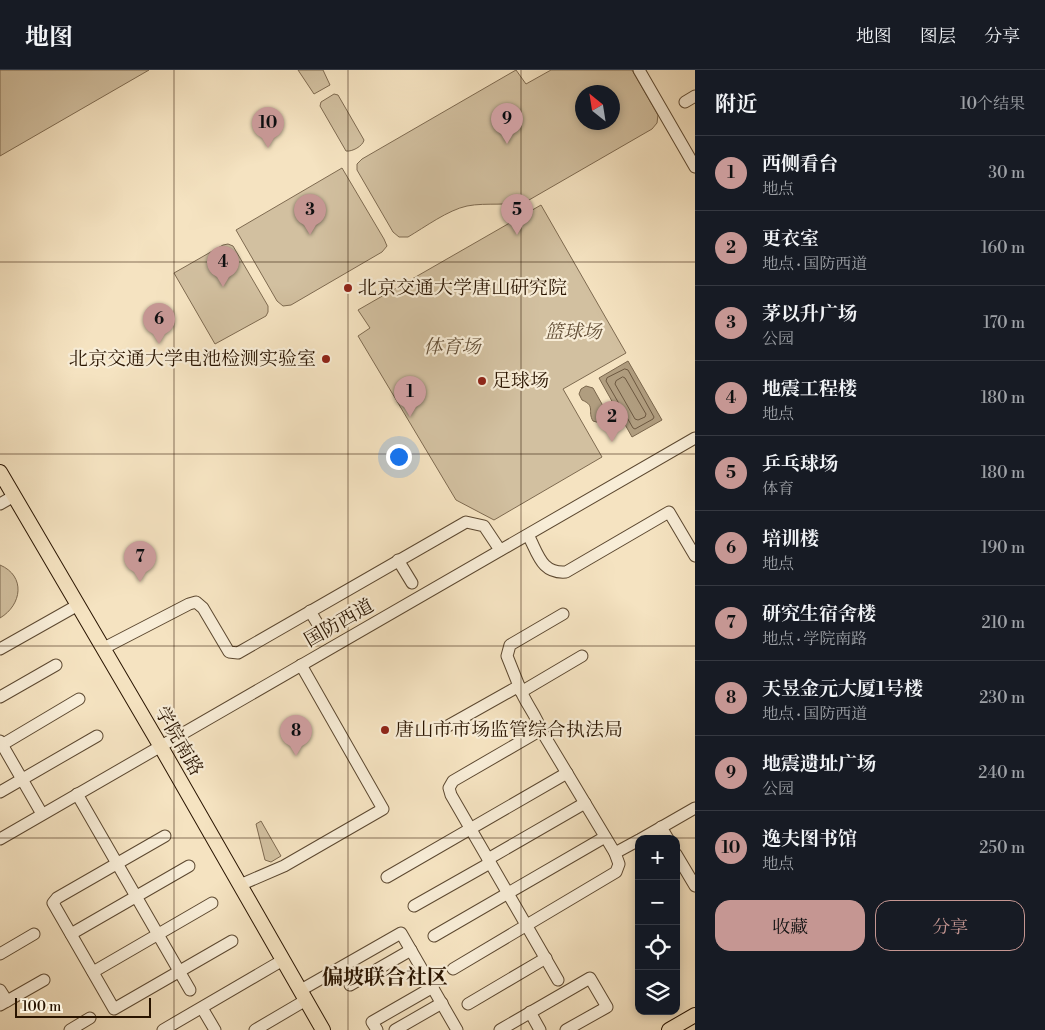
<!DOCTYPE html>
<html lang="zh">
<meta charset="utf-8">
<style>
body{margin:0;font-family:"Libre Bodoni","Noto Serif SC",serif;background:#242831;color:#f1f3f6}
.controls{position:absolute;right:15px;bottom:15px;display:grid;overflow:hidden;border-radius:10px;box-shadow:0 2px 8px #0003}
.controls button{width:45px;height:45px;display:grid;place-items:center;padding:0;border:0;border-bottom:1px solid #363941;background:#171b24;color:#f1f3f6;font:25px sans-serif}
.compass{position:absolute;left:575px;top:15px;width:45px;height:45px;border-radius:50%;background:#171b24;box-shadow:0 2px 8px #0003;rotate:330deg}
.scale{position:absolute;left:15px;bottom:12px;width:136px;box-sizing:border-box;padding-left:5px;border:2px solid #291400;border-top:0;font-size:14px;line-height:18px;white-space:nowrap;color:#291400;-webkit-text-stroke:4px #f8edd7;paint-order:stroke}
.you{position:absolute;left:398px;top:386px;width:18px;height:18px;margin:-12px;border:4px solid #fff;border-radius:50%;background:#1a73e8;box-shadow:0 0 0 8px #1a73e833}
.badge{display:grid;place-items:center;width:32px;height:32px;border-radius:50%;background:#c59692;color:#111;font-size:16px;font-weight:700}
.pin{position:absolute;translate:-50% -41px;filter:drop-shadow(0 1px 2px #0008)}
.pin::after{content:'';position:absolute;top:26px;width:18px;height:15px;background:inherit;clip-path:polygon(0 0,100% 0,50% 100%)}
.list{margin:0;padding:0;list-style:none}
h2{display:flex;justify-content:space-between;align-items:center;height:65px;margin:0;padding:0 20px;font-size:21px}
h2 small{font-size:16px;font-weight:400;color:#9ea1a6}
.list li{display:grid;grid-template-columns:32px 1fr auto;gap:15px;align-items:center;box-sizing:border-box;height:75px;padding:0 20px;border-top:1px solid #363941}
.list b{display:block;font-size:19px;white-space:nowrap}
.list p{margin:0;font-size:16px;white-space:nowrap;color:#9ea1a6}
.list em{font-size:16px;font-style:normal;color:#9ea1a6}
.actions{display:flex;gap:10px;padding:15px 20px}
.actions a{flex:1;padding:11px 0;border:1px solid #c59692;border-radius:15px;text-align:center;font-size:18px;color:#c59692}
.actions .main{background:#c59692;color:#111}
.icon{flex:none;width:28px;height:28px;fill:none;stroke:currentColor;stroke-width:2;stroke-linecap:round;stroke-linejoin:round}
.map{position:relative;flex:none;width:695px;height:960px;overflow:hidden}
header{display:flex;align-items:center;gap:30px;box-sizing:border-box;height:70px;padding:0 25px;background:#171b24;border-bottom:1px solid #363941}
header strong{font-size:24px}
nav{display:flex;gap:28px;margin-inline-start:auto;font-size:18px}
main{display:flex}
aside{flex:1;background:#171b24}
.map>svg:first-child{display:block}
</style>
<header>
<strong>地图</strong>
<nav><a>地图</a><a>图层</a><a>分享</a></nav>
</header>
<main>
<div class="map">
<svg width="695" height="960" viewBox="0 0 695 960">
<rect width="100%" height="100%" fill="#f5e3c1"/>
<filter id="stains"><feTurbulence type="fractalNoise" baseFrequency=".004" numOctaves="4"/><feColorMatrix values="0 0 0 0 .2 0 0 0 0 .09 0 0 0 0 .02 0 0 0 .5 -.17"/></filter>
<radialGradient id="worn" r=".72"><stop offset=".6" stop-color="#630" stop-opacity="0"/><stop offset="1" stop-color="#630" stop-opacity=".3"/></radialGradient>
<g fill="#d2c0a0" stroke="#7e6a50" fill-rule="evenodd">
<polygon points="0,0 149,0 0,86"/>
<polygon points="298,0 323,0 330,15 314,24"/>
<path d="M516,0L526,14L551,0H632L658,45L657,53L652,59L529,130C509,137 487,132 467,136C448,140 425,157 408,167H399L393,162L357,100V94L362,89ZM582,22H612V52H582Z"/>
<path d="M334,24L338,25L364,70C363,76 352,82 346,81L320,36L321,32Z"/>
<polygon points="342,98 384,169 387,176 382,182 291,235 283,236 277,231 236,160"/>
<polygon points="541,135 626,283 563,319 602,387 494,450 456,430 358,266 370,258 358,240"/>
<polygon points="228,174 233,176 268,236 268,242 266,246 215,274 174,203 223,175"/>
<path d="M0,495C26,506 22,535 0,548Z"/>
<polygon points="261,751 281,786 271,792 265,790 256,754"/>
</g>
<g fill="#b09d7f" stroke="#7a664c">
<polygon points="628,291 662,350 632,367 599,308"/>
<path d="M586,316L593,318L607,343V348L600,353L593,351C587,341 596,336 582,330L579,324L581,319Z"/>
</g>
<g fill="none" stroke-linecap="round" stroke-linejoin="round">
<g stroke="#6c5840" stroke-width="1">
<polygon points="625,299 628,300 654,347 653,349 635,359 633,358 606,311 607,308"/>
<polygon points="623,307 625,308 646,344 645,347 638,350 635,349 615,314 616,311"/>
</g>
<g stroke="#5c4830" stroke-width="13">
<g id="minor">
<polyline points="639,0 695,97"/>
<polyline points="685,32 695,26"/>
<polyline points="0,434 14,426"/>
<path d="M528,465C538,483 541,504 566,502L669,442L695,486"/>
<polyline points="398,490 412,513"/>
<polyline points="310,541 323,563"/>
<polyline points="104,578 189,534 196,532 203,538 229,582 238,583 466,452 484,456 500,480"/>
<polyline points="0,579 78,535"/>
<polyline points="519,616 507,586 510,575 563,544"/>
<polyline points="521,622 582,586"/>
<polyline points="0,627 56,595"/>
<path d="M446,657L519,616C524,632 536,644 541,660L453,711L449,718L451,725L558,910"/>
<polyline points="541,660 615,783 639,770"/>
<polyline points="0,671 42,744"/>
<polyline points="0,676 79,629"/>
<polyline points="0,722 97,666"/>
<polyline points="77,724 190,920"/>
<polyline points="661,757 668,769"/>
<polyline points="165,766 57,828 53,833 114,939 232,871"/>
<polyline points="0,769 695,368"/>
<polyline points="641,769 695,738"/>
<polyline points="676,784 695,816"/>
<polyline points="488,789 585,733"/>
<polyline points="387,807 567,703"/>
<polyline points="240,815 284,796 383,739 301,595"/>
<polyline points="414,836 490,793"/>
<polyline points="71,864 189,796"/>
<polyline points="434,866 605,767"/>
<polyline points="0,884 34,864"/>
<polyline points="453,899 616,802 619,794 615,783"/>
<polyline points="93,902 212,833"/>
<polyline points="350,915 411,880"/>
<polyline points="0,920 7,931"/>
<polyline points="301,920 401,863 457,960"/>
<polyline points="468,934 546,888"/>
<polyline points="0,935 44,910"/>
<polyline points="202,938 215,960"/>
<polyline points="530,942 540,960"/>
<polyline points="70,960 90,948"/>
<polyline points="163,960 283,890"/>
<polyline points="255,960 306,930"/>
<polyline points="377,960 372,952 433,917"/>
<polyline points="395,960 442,933"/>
<polyline points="500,960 590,908 607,937 566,960"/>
</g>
</g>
<g stroke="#291400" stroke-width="16">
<g id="major">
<polyline points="0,402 161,677 323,960"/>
<polyline points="669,960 695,945"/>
</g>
</g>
<use href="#minor" stroke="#f8edd7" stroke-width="11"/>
<use href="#major" stroke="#f5e3c1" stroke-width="14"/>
</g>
<path fill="none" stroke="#291400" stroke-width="1" stroke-opacity="0.55" d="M174,0V960M348,0V960M521,0V960M0,192H695M0,384H695M0,576H695M0,768H695"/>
<g fill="#8f2418" stroke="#f8edd7" stroke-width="2">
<circle cx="348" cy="218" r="5"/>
<circle cx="326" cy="289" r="5"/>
<circle cx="482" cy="311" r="5"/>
<circle cx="385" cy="660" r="5"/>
</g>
<g text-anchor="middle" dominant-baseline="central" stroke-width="4.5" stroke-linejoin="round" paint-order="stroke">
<g font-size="19" fill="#291400" stroke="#f8edd7" text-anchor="start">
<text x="358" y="218">北京交通大学唐山研究院</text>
<text x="316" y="289" text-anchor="end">北京交通大学电池检测实验室</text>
<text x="492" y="311">足球场</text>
<text x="395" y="660">唐山市市场监管综合执法局</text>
</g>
<g font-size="19" font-style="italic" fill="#645038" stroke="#f8edd7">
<text x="573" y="262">篮球场</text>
<text x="452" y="277">体育场</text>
</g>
<g font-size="19" fill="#291400" stroke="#f8edd7">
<text transform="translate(339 553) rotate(-30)">国防西道</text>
<text transform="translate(179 671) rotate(60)">学院南路</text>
</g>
<g font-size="21" font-weight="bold" fill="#291400" stroke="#f8edd7">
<text x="385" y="908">偏坡联合社区</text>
</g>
</g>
<rect width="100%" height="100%" filter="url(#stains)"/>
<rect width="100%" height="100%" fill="url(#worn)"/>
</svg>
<div class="controls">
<button>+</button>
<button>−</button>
<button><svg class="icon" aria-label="locate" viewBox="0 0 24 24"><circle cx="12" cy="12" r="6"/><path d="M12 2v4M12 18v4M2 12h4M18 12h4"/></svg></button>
<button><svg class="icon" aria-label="layers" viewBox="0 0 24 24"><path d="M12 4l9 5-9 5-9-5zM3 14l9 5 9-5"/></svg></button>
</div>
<svg class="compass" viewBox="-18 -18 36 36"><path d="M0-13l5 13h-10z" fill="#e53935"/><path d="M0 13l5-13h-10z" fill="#9ea1a6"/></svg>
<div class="scale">100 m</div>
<div class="you"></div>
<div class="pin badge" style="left:410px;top:347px">1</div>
<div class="pin badge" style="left:612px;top:372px">2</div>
<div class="pin badge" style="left:310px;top:165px">3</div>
<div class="pin badge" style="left:223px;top:217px">4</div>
<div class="pin badge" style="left:517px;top:165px">5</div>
<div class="pin badge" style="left:159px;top:274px">6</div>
<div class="pin badge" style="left:140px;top:512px">7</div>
<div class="pin badge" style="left:296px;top:686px">8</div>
<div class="pin badge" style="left:507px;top:74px">9</div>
<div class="pin badge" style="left:268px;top:78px">10</div>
</div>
<aside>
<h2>附近<small>10个结果</small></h2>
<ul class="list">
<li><span class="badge">1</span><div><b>西侧看台</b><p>地点</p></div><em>30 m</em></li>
<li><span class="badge">2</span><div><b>更衣室</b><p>地点 · 国防西道</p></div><em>160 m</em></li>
<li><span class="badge">3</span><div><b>茅以升广场</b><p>公园</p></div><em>170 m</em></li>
<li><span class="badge">4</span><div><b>地震工程楼</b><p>地点</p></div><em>180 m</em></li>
<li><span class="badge">5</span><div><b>乒乓球场</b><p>体育</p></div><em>180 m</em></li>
<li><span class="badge">6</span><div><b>培训楼</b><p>地点</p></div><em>190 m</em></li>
<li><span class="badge">7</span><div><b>研究生宿舍楼</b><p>地点 · 学院南路</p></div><em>210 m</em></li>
<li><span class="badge">8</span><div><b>天昱金元大厦1号楼</b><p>地点 · 国防西道</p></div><em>230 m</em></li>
<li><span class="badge">9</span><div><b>地震遗址广场</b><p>公园</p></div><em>240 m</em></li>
<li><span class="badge">10</span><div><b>逸夫图书馆</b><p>地点</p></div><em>250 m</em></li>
</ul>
<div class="actions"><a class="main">收藏</a><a>分享</a></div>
</aside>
</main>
